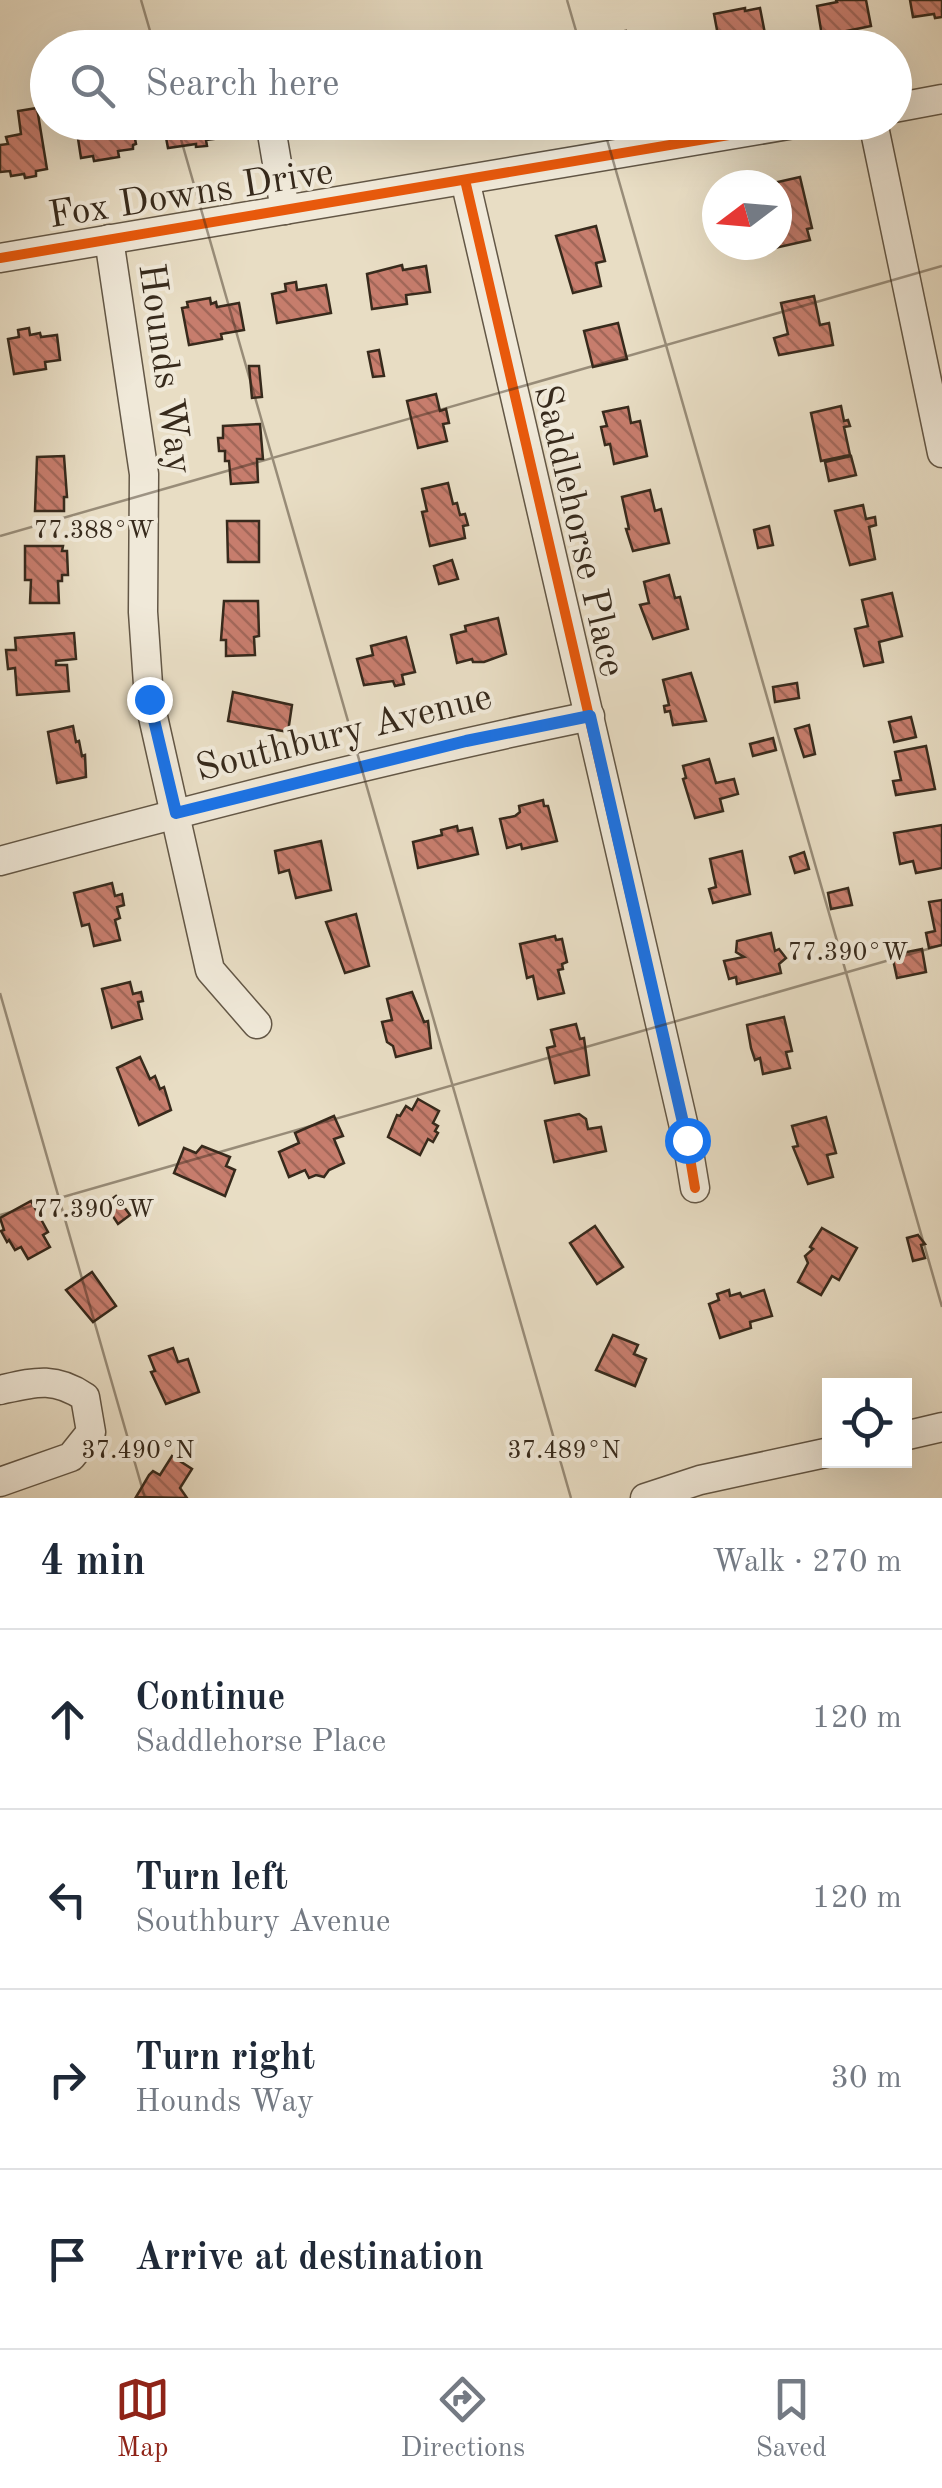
<!DOCTYPE html>
<meta charset="utf-8">
<style>
body{margin:0;font-family:"Old Standard TT",serif;background:#f2f2f3;color:#1f2937}
.controls{position:absolute;right:30px;bottom:30px;display:grid;overflow:hidden;border-radius:0px;box-shadow:0 10px 40px #0002}
.controls button{width:90px;height:90px;display:grid;place-items:center;padding:0;border:0;border-bottom:2px solid #e0e1e3;background:#fff;color:#1f2937;font:50px sans-serif}
.compass{position:absolute;left:702px;top:170px;width:90px;height:90px;border-radius:50%;background:#fff;box-shadow:0 10px 40px #0002;rotate:254deg}
.stop{position:absolute;width:30px;height:30px;margin:-22px;border:8px solid #1a73e8;border-radius:50%;background:#fff}
.stop.end{background:#1a73e8;border-color:#fff;box-shadow:0 2px 10px #0008}
.list{margin:0;padding:0;list-style:none}
h2{display:flex;justify-content:space-between;align-items:center;height:130px;margin:0;padding:0 40px;font-size:42px}
h2 small{font-size:32px;font-weight:400;color:#747a83}
.list li{display:grid;grid-template-columns:65px 1fr auto;gap:30px;align-items:center;box-sizing:border-box;height:180px;padding:0 40px;border-top:2px solid #e0e1e3}
.list b{display:block;font-size:38px;white-space:nowrap}
.list p{margin:0;font-size:32px;white-space:nowrap;color:#747a83}
.list em{font-size:32px;font-style:normal;color:#747a83}
.icon{flex:none;width:55px;height:55px;fill:none;stroke:currentColor;stroke-width:2;stroke-linecap:round;stroke-linejoin:round}
.map{position:relative;flex:none;width:942px;height:1498px;overflow:hidden}
.search{position:absolute;background:#fff;box-shadow:0 10px 40px #0002;left:30px;right:30px;top:30px;height:110px;display:flex;align-items:center;gap:25px;box-sizing:border-box;padding:0 35px;border-radius:55px;color:#747a83;font-size:38px}
.sheet{height:850px;background:#fff}
nav{display:flex;justify-content:space-around;align-items:center;box-sizing:border-box;height:140px;border-top:2px solid #e0e1e3;background:#fff;font-size:28px;color:#747a83}
nav a{display:grid;justify-items:center;gap:5px}
nav .on{color:#8f2418}
.map>svg:first-child{display:block}
</style>
<div class="map">
<svg width="942" height="1498" viewBox="0 0 942 1498">
<defs>
<pattern id="building-back-hatch" width="6" height="6" patternUnits="userSpaceOnUse" patternTransform="scale(2.5)"><rect width="6" height="6" fill="#c77d6d"/><path d="M-1 5l2 2M0 0l6 6M5-1l2 2" fill="none" stroke="#a26759"/></pattern>
</defs>
<rect width="100%" height="100%" fill="#e8ddc4"/>
<filter id="stains"><feTurbulence type="fractalNoise" baseFrequency=".002" numOctaves="4"/><feColorMatrix values="0 0 0 0 .2 0 0 0 0 .09 0 0 0 0 .02 0 0 0 .5 -.17"/></filter>
<radialGradient id="worn" r=".72"><stop offset=".6" stop-color="#630" stop-opacity="0"/><stop offset="1" stop-color="#630" stop-opacity=".3"/></radialGradient>
<g fill="url(#building-back-hatch)" stroke="#372a1c" stroke-width="2.5">
<polygon points="836,0 866,0 871,26 822,36 817,6 837,2"/>
<polygon points="910,0 942,0 942,17 935,18 934,14 913,17"/>
<polygon points="745,8 745,11 760,8 767,44 739,48 738,43 720,46 714,14"/>
<polygon points="626,31 627,36 656,33 659,48 615,48 614,40 619,39 618,32"/>
<polygon points="37,108 47,169 36,171 36,176 25,178 24,174 11,176 10,171 0,172 0,145 8,144 6,137 21,134 18,111"/>
<polygon points="103,122 132,123 136,144 133,145 133,149 118,151 119,157 94,161 93,156 81,158 77,132 90,130 90,127"/>
<polygon points="163,122 211,122 214,139 206,140 207,146 196,147 196,144 168,148"/>
<polygon points="800,177 812,228 807,229 810,240 775,248 777,185 769,184"/>
<polygon points="596,226 605,261 596,263 601,286 573,293 556,236"/>
<polygon points="402,265 403,270 426,266 430,292 406,295 407,304 372,309 367,274"/>
<polygon points="296,282 297,290 326,285 331,313 277,323 272,294 286,291 285,284"/>
<polygon points="814,296 820,325 829,323 833,345 779,355 774,338 788,334 781,303"/>
<polygon points="210,298 211,304 216,302 217,307 239,303 244,330 221,334 222,339 189,345 182,308 188,307 187,302"/>
<polygon points="618,323 627,359 593,367 584,331"/>
<polygon points="29,328 30,335 40,333 41,337 57,335 60,360 45,362 46,369 14,374 8,339 19,337 18,330"/>
<polygon points="379,350 384,376 373,377 368,352"/>
<polygon points="249,366 259,366 262,397 252,398"/>
<polygon points="436,394 440,411 446,409 449,423 443,424 447,441 418,448 407,401"/>
<polygon points="841,406 844,421 848,420 850,426 844,427 850,455 821,461 811,413"/>
<polygon points="628,407 631,423 640,421 647,456 614,464 610,444 605,445 601,427 607,426 603,412"/>
<polygon points="260,424 263,459 257,459 258,482 231,484 229,461 225,461 225,451 219,451 218,438 223,438 223,426"/>
<polygon points="64,456 67,497 64,497 64,511 35,511 37,457"/>
<polygon points="851,456 856,475 829,481 825,462"/>
<polygon points="448,483 453,504 457,503 460,515 465,514 468,525 463,526 465,538 430,546 422,512 427,511 422,489"/>
<polygon points="650,490 655,511 661,509 669,543 633,551 626,529 629,529 622,497"/>
<polygon points="863,505 866,519 875,517 876,525 869,527 875,559 850,565 835,511"/>
<polygon points="227,521 259,521 259,562 228,562"/>
<polygon points="769,526 773,545 758,548 754,530"/>
<polygon points="25,546 63,546 62,551 67,551 68,575 62,575 62,581 58,581 59,603 30,603 31,580 25,580"/>
<polygon points="452,560 458,579 439,584 434,566"/>
<polygon points="669,575 675,598 680,597 688,629 653,639 640,605 649,603 644,582"/>
<polygon points="892,593 902,636 879,642 883,662 864,666 855,629 868,626 862,600"/>
<polygon points="224,601 258,601 259,636 254,637 255,655 226,656 226,640 221,640"/>
<polygon points="498,618 506,654 484,662 473,662 472,659 457,663 451,635 466,631 465,626"/>
<polygon points="74,633 76,659 56,661 56,665 67,665 69,691 17,695 15,668 8,669 6,650 16,650 15,638"/>
<polygon points="406,637 415,672 402,675 404,684 395,686 393,681 364,685 357,659 373,655 371,646"/>
<polygon points="691,673 706,721 673,725 670,711 665,712 664,706 669,705 663,680"/>
<polygon points="797,683 799,698 775,702 773,687"/>
<polygon points="233,692 292,705 288,732 228,721"/>
<polygon points="911,717 916,737 894,742 889,722"/>
<polygon points="809,725 815,754 804,757 795,729"/>
<polygon points="73,726 76,742 79,741 82,756 85,755 86,777 57,783 48,732"/>
<polygon points="773,738 776,750 753,756 750,744"/>
<polygon points="926,746 935,789 896,795 893,781 901,780 895,752"/>
<polygon points="709,759 716,783 734,779 738,794 720,799 723,811 695,818 683,779 686,778 683,766"/>
<polygon points="543,800 544,806 548,806 557,841 522,849 521,844 507,848 500,819 515,816 520,812 519,806"/>
<polygon points="942,825 942,868 916,873 913,861 900,864 894,833"/>
<polygon points="457,826 458,831 472,828 478,854 418,868 413,842 442,835 441,830"/>
<polygon points="321,841 331,890 296,898 289,870 279,873 275,851"/>
<polygon points="742,851 750,894 713,903 709,889 716,887 710,859"/>
<polygon points="804,852 809,869 795,873 790,857"/>
<polygon points="112,883 115,896 122,894 124,905 117,907 120,918 115,920 120,940 94,946 89,924 82,926 74,893"/>
<polygon points="848,888 852,905 831,909 828,893"/>
<polygon points="942,900 942,945 929,948 926,933 935,931 929,902"/>
<polygon points="356,914 369,966 345,973 326,922"/>
<polygon points="771,933 775,951 779,949 786,958 779,964 781,973 737,984 736,977 729,979 724,961 744,957 736,952 737,941"/>
<polygon points="555,936 556,940 562,939 567,962 562,964 563,969 558,970 564,993 538,999 533,976 527,978 520,944"/>
<polygon points="922,949 926,972 897,978 892,955"/>
<polygon points="130,982 133,994 141,992 143,1001 138,1002 142,1019 112,1028 102,989"/>
<polygon points="412,992 424,1022 428,1021 431,1048 396,1057 393,1046 387,1042 382,1022 392,1020 387,999"/>
<polygon points="784,1017 792,1051 786,1052 790,1068 763,1074 760,1058 755,1060 751,1048 747,1025"/>
<polygon points="576,1024 580,1039 584,1038 589,1075 555,1083 547,1048 555,1046 551,1030"/>
<polygon points="140,1057 150,1079 155,1076 160,1089 164,1087 171,1110 139,1125 117,1068"/>
<polygon points="418,1099 439,1111 433,1123 438,1126 435,1131 438,1133 433,1142 428,1139 420,1155 388,1137 397,1115 400,1116 406,1106 412,1110"/>
<polygon points="579,1114 586,1119 588,1129 601,1127 606,1151 554,1162 545,1121"/>
<polygon points="334,1116 343,1136 334,1139 344,1163 329,1170 324,1177 316,1175 309,1178 305,1170 289,1177 279,1152 299,1143 295,1133"/>
<polygon points="826,1117 836,1153 827,1155 833,1177 808,1184 793,1147 798,1146 792,1126"/>
<polygon points="202,1146 230,1157 226,1166 235,1170 225,1196 174,1173 184,1148 196,1153"/>
<polygon points="116,1196 130,1215 118,1224 105,1204"/>
<polygon points="31,1201 48,1232 43,1235 50,1247 28,1259 21,1247 15,1250 9,1240 7,1242 1,1231 4,1230 0,1218"/>
<polygon points="595,1226 623,1267 597,1284 570,1243"/>
<polygon points="822,1228 857,1248 839,1280 832,1276 821,1295 798,1282 808,1263 805,1256 813,1249 810,1247"/>
<polygon points="918,1235 925,1244 921,1245 925,1258 913,1261 907,1238"/>
<polygon points="92,1272 116,1306 93,1322 66,1290"/>
<polygon points="729,1290 730,1296 740,1293 742,1297 764,1290 772,1316 750,1322 751,1328 720,1338 709,1304 719,1300 717,1294"/>
<polygon points="613,1335 638,1345 634,1354 646,1359 635,1386 596,1370"/>
<polygon points="173,1348 178,1362 188,1359 199,1392 166,1404 151,1372 155,1371 149,1356"/>
<polygon points="172,1456 192,1469 180,1488 187,1498 136,1497 149,1475 153,1471 160,1475"/>
</g>
<g fill="none" stroke-linecap="round" stroke-linejoin="round">
<g stroke="#635746" stroke-width="31">
<g id="minor">
<polyline points="257,47 257,48"/>
<polyline points="894,108 942,99"/>
<polyline points="270,122 285,210"/>
<polyline points="873,122 942,453"/>
<polyline points="465,180 687,1140 695,1188"/>
<polyline points="109,239 144,474 143,612 149,699 210,970 257,1024"/>
<polyline points="0,258 806,122"/>
<path d="M0,861C195,808 391,757 590,716"/>
<path d="M0,1390C35,1382 54,1376 85,1397L91,1432L71,1457L0,1482"/>
<polyline points="904,1436 942,1427"/>
<polyline points="645,1498 700,1480 830,1452"/>
</g>
</g>
<use href="#minor" stroke="#f0e9d9" stroke-width="28"/>
<g stroke="#f0e9d9" stroke-width="16">
<g id="cycleway">
<polyline points="465,180 687,1140 695,1188"/>
<polyline points="0,258 806,122"/>
</g>
</g>
<use href="#cycleway" stroke="#e8590c" stroke-width="10"/>
</g>
<g fill="none" stroke-linecap="round" stroke-linejoin="round">
<polyline stroke="#1a73e8" stroke-width="12" points="149,699 176,813 466,741 590,716 687,1140"/>
</g>
<path fill="none" stroke="#372a1c" stroke-width="2.5" stroke-opacity="0.45" d="M141,0L155,48M567,0L581,48M176,122L571,1498M602,122L942,1307M0,536L942,266M0,993L145,1498M0,1215L942,945"/>
<g text-anchor="middle" dominant-baseline="central" stroke-width="8" stroke-linejoin="round" paint-order="stroke">
<g font-size="38" fill="#372a1c" stroke="#f0e9d9">
<text transform="translate(191 195) rotate(-9)">Fox Downs Drive</text>
<text transform="translate(164 369) rotate(82)">Hounds Way</text>
<text transform="translate(578 531) rotate(77)">Saddlehorse Place</text>
<text transform="translate(344 734) rotate(-14)">Southbury Avenue</text>
</g>
</g>
<g font-size="25" text-anchor="middle" fill="#372a1c" stroke="#f0e9d9" stroke-width="8" stroke-linejoin="round" paint-order="stroke">
<text x="94" y="538">77.388°W</text>
<text x="848" y="960">77.390°W</text>
<text x="94" y="1217">77.390°W</text>
<text x="138" y="1458">37.490°N</text>
<text x="564" y="1458">37.489°N</text>
</g>
<rect width="100%" height="100%" filter="url(#stains)"/>
<rect width="100%" height="100%" fill="url(#worn)"/>
</svg>
<div class="controls">
<button><svg class="icon" aria-label="locate" viewBox="0 0 24 24"><circle cx="12" cy="12" r="6"/><path d="M12 2v4M12 18v4M2 12h4M18 12h4"/></svg></button>
</div>
<svg class="compass" viewBox="-18 -18 36 36"><path d="M0-13l5 13h-10z" fill="#e53935"/><path d="M0 13l5-13h-10z" fill="#747a83"/></svg>
<div class="stop" style="left:687px;top:1140px"></div>
<div class="stop end" style="left:149px;top:699px"></div>
<div class="search"><svg class="icon" aria-label="search" viewBox="0 0 24 24"><circle cx="10" cy="10" r="6"/><path d="M15 15l6 6"/></svg>Search here</div>
</div>
<section class="sheet">
<h2>4 min<small>Walk · 270 m</small></h2>
<ul class="list">
<li><svg class="icon" aria-label="ahead" viewBox="0 0 24 24"><path d="M12 20V5M6 11l6-6 6 6"/></svg><div><b>Continue</b><p>Saddlehorse Place</p></div><em>120 m</em></li>
<li><svg class="icon" aria-label="left" viewBox="0 0 24 24"><path d="M17 20v-9H6M10 6l-5 5 5 5"/></svg><div><b>Turn left</b><p>Southbury Avenue</p></div><em>120 m</em></li>
<li><svg class="icon" aria-label="right" viewBox="0 0 24 24"><path d="M7 20v-9h11M14 6l5 5-5 5"/></svg><div><b>Turn right</b><p>Hounds Way</p></div><em>30 m</em></li>
<li><svg class="icon" aria-label="arrive" viewBox="0 0 24 24"><path d="M6 21V4h12l-3 4 3 4H6"/></svg><div><b>Arrive at destination</b></div></li>
</ul>
</section>
<nav>
<a class="on"><svg class="icon" aria-label="map" viewBox="0 0 24 24"><path d="M3 6l6-2 6 2 6-2v14l-6 2-6-2-6 2zM9 4v14M15 6v14"/></svg>Map</a>
<a><svg class="icon" aria-label="directions" viewBox="0 0 24 24"><path d="M12 3l9 9-9 9-9-9zM9 14v-3h6M13 9l2 2-2 2"/></svg>Directions</a>
<a><svg class="icon" aria-label="saved" viewBox="0 0 24 24"><path d="M7 4h10v16l-5-4-5 4z"/></svg>Saved</a>
</nav>
